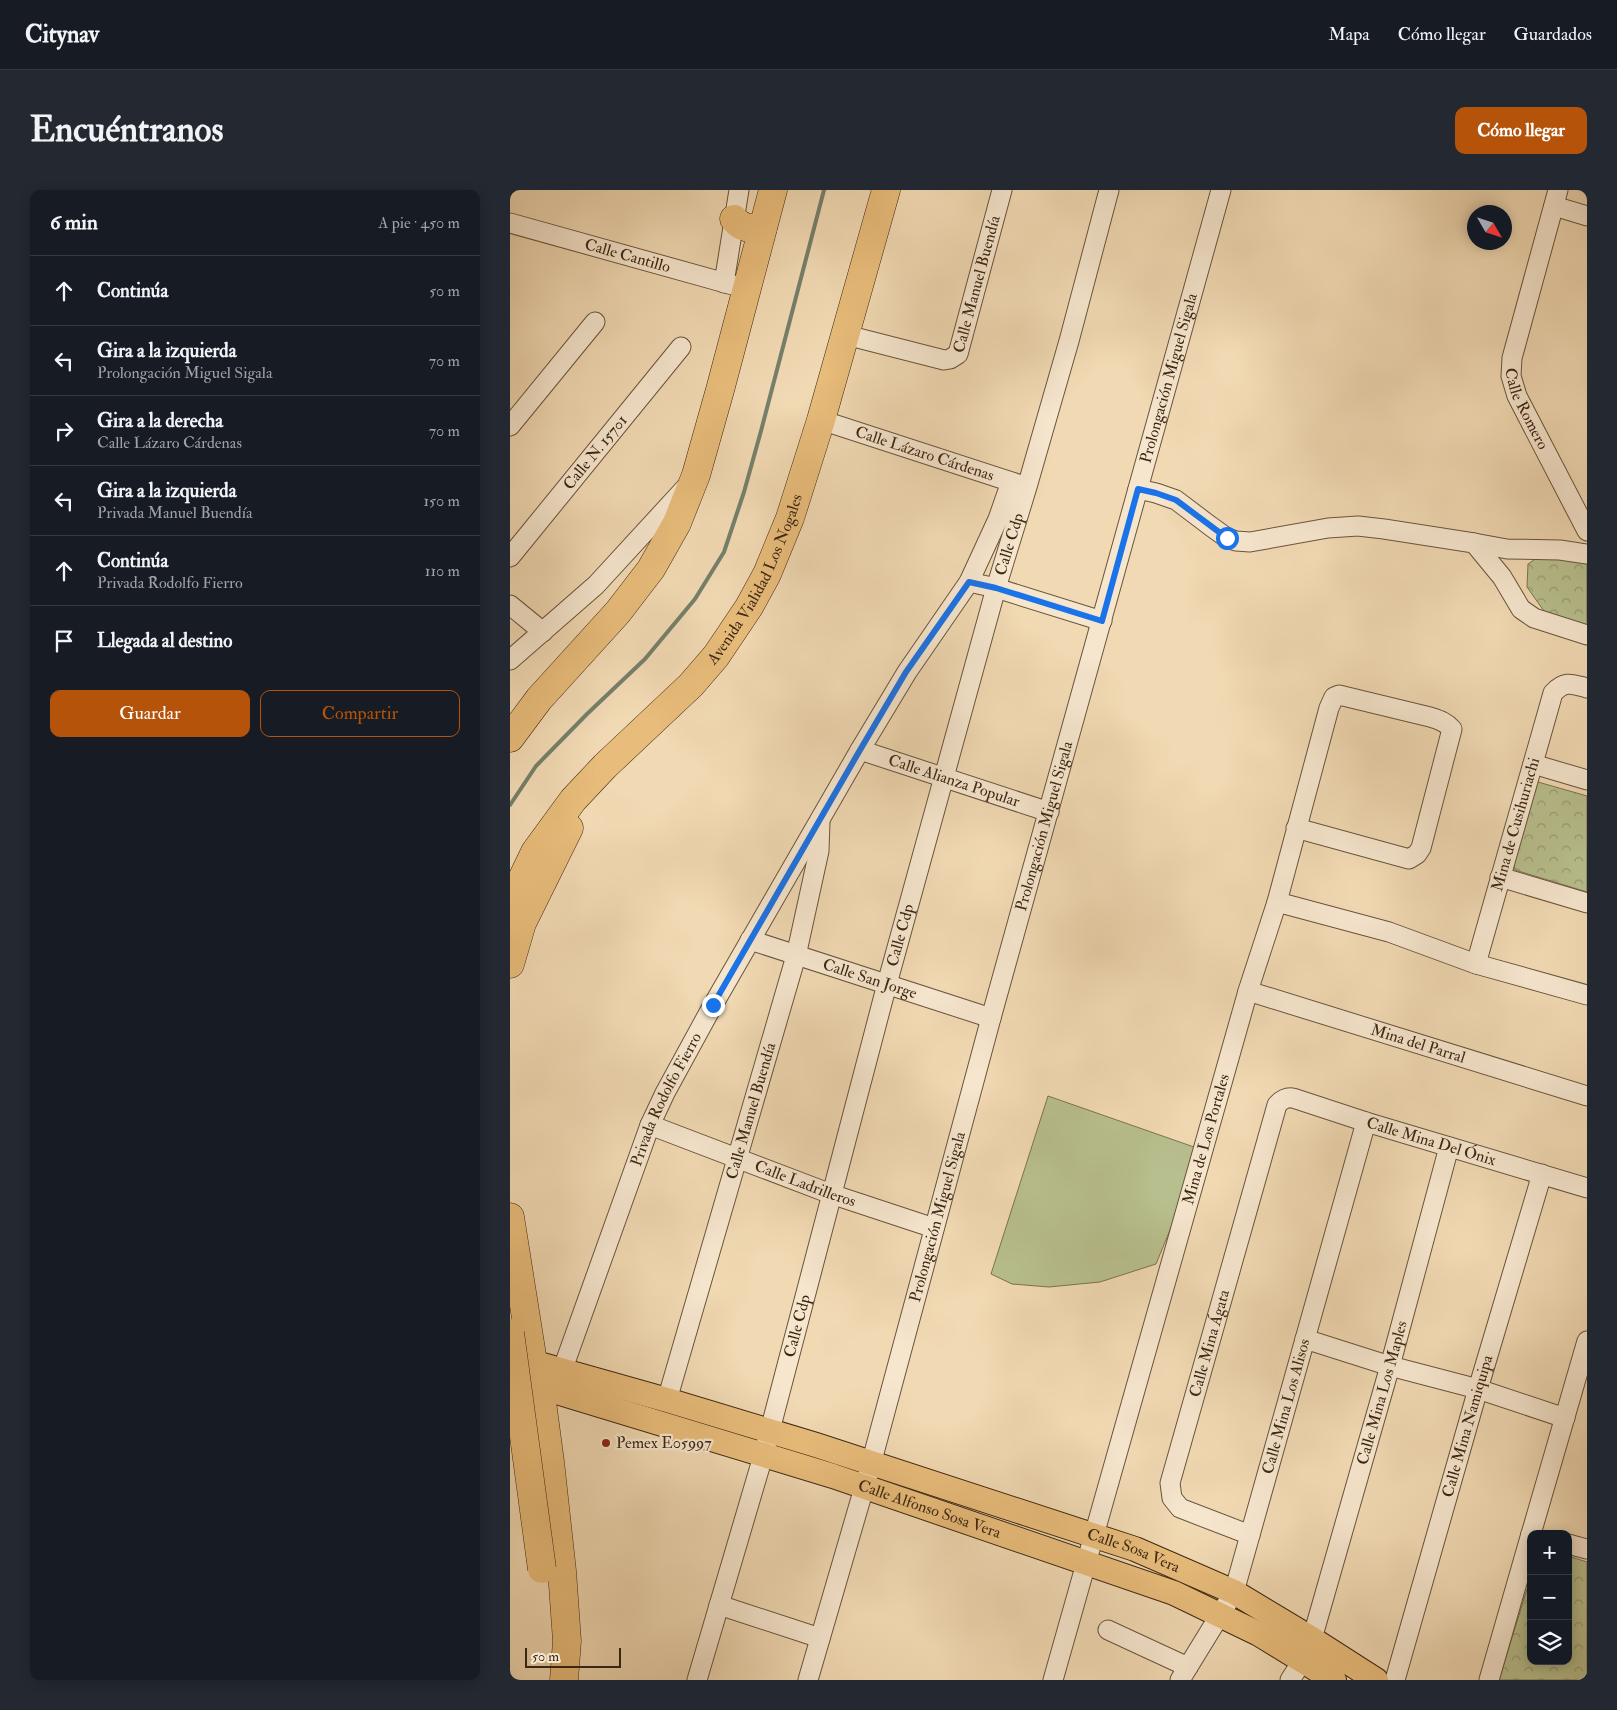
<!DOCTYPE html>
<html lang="es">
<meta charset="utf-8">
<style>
body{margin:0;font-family:"IM FELL Double Pica",serif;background:#242831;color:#f1f3f6}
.controls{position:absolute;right:15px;bottom:15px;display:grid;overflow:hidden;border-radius:10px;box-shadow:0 2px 12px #0003}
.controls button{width:45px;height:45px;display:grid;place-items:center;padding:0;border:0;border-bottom:1px solid #363941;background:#171b24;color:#f1f3f6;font:25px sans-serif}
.compass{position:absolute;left:957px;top:15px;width:45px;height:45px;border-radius:50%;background:#171b24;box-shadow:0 2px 12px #0003;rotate:129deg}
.scale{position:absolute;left:15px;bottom:12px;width:96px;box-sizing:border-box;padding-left:5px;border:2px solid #3c2713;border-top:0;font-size:14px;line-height:18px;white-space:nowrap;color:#3c2713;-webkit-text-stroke:4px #f6e6ce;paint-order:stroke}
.stop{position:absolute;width:15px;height:15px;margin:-11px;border:4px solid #1a73e8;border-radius:50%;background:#fff}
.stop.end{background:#1a73e8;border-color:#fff;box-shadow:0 1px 5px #0008}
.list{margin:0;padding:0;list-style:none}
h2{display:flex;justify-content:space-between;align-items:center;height:65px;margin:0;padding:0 20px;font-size:21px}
h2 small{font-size:16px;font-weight:400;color:#9ea1a6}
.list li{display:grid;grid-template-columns:32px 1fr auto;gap:15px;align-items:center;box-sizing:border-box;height:70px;padding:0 20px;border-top:1px solid #363941}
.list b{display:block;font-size:19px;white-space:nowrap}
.list p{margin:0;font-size:16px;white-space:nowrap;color:#9ea1a6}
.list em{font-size:16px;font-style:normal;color:#9ea1a6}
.actions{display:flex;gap:10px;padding:15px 20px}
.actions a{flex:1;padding:11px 0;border:1px solid #b45309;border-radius:10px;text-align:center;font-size:18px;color:#b45309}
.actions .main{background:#b45309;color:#fff}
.icon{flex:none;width:28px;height:28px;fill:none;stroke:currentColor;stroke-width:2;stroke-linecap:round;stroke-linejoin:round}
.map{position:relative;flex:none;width:1077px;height:1490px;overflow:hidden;border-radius:10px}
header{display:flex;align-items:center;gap:30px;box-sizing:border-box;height:70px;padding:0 25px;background:#171b24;border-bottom:1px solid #363941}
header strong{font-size:24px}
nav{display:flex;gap:28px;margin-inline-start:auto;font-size:18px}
.intro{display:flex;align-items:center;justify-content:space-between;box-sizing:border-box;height:120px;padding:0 30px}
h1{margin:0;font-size:35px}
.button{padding:12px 22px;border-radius:10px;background:#b45309;color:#fff;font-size:18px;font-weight:700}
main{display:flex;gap:30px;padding:0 30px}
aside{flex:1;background:#171b24;border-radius:10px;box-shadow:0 2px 12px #0003}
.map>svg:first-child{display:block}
</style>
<header>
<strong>Citynav</strong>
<nav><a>Mapa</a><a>Cómo llegar</a><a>Guardados</a></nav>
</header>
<div class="intro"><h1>Encuéntranos</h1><a class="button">Cómo llegar</a></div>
<main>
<aside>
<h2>6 min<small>A pie · 450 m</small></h2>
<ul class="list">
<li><svg class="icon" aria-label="ahead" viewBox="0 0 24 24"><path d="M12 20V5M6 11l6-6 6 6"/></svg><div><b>Continúa</b></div><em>50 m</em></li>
<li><svg class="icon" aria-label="left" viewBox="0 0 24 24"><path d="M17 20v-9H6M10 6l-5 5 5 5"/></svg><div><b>Gira a la izquierda</b><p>Prolongación Miguel Sigala</p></div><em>70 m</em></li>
<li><svg class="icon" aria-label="right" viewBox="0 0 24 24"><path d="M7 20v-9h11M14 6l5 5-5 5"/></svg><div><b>Gira a la derecha</b><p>Calle Lázaro Cárdenas</p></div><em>70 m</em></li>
<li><svg class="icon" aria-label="left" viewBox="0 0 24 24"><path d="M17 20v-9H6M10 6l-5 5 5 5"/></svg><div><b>Gira a la izquierda</b><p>Privada Manuel Buendía</p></div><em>150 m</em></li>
<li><svg class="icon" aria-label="ahead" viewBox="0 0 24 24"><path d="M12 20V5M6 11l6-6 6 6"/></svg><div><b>Continúa</b><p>Privada Rodolfo Fierro</p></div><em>110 m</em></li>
<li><svg class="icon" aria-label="arrive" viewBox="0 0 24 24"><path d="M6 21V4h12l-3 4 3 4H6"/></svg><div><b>Llegada al destino</b></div></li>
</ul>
<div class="actions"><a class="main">Guardar</a><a>Compartir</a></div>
</aside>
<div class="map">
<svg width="1077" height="1490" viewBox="0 0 1077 1490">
<defs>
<pattern id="forest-crowns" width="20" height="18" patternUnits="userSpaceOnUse" patternTransform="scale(1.25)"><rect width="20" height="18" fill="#b8bf8e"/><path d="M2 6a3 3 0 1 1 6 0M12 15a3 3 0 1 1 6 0" fill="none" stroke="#979b73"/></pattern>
</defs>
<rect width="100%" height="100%" fill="#f1d9b3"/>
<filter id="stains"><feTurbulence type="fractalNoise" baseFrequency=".004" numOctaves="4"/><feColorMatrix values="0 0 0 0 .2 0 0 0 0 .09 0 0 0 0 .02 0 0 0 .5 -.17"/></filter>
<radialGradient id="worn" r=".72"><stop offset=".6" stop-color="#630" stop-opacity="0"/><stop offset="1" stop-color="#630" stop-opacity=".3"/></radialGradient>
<polygon fill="#b8bf8e" stroke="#7a7350" points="538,906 684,957 667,1023 646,1074 590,1092 539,1097 502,1094 481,1084"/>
<g fill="url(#forest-crowns)" stroke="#7a7350">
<polygon points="1034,363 1077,368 1077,435 1034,421 1017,397 1018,374"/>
<polygon points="1028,592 1077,606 1077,702 1005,680 1003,669 1023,598"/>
<polygon points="1058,1366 1077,1372 1077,1490 989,1490 1021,1386 1021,1471 1058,1471"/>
</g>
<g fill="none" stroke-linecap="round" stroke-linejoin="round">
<polyline stroke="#76806b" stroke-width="4" points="0,615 26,576 77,524 135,469 185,409 214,362 234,302 251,241 314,0"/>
<g stroke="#69543b" stroke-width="21">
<g id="minor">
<path id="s1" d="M1048,0L1002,168L1001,186L1007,206L1077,341"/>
<polyline points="1044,16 1077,26"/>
<path id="s2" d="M0,33L237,99"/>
<polyline points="214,93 229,0"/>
<path id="s3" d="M336,145L434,170L440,169L448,164L492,0"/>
<path id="s4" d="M311,230L511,295"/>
<polyline points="0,236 85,132"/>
<polyline points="628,299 646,303 666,310 699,335 717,348 726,351 740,352 818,338 848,336 874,339 964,353 992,387 1011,419 1024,428 1077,445"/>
<polyline points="964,353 997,359 1050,360 1077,364"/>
<path id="s5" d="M0,367L171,157"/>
<polyline points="459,392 486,398 592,431"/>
<polyline points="0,415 33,442"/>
<polyline points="0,470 86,395 177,296"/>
<path id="s6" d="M350,560L539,622"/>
<polyline points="1023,574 1077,590"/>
<polyline points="990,687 1077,713"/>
<path d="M767,712L819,518L824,507L829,505L920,527C929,530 936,532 942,539L911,658L907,664L899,669L786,638"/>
<path id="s7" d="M240,750L481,828"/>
<path id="s8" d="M966,774L1043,503C1055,490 1062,494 1077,498"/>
<path id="s9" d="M738,801L1077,906"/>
<path id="s10" d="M140,935L321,1004L424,1038"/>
<polyline points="795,1149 880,1176 968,1199 1055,1228"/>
<path id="s11" d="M52,1181L140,935L155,903L203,815L350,560L397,482L459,392L488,329L501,292"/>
<path id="s12" d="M157,1210L286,766L309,661L310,632"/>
<polyline points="1021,1344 1077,1151"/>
<path id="s13" d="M740,1345L670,1318L662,1308L660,1293L767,915C771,910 777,907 783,908L856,932L1077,998"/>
<polyline points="1058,1354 1077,1359"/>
<polyline points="209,1415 310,1448"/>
<polyline points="598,1440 678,1477"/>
<path id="s14" d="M802,1449L880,1176L939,957"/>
<path id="s15" d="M187,1490L254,1263L377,794L486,398L517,297L559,151L599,0"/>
<path id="s16" d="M298,1490L361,1274L481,828L711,0"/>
<path id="s17" d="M543,1490L738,801L767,712L879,742L966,774L1077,805"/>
<path id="s18" d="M670,1490L724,1402L856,932"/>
<polyline points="780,1490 793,1470"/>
<path id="s19" d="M885,1490L968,1199L1032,984"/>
<polyline points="979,1490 1021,1344"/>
</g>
</g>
<g stroke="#3c2713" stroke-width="26">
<g id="major">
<path id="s20" d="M8,1168L157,1210L306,1255L625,1359L724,1402L802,1449L866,1490"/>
<path id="s21" d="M14,1192L323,1286L664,1403L749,1444L824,1490"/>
</g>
</g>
<g stroke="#3c2713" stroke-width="29">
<g id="highway">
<path d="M224,29C232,39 241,39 253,37"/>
<polyline points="0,548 29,509 108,422 141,379 167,333 186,285 210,200 263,0"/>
<path id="s22" d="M0,714L25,662L63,610L95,576L181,495L206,466L239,417L257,384L280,328L311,230L376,0"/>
<polyline points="0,774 12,733 59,638"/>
<polyline points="0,1027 23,1172 30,1197 40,1272 52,1381 57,1451 54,1490"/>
</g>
</g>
<use href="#minor" stroke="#f6e6ce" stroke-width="19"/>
<use href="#major" stroke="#e8bc7a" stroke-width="24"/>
<use href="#highway" stroke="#e8bc7a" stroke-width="28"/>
<g stroke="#3c2713" stroke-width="29" stroke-linecap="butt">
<polyline id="highway-bridge" points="0,1143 32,1379"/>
</g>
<use href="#highway-bridge" stroke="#e8bc7a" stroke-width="28"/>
</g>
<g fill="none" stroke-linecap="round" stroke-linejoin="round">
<polyline stroke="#1a73e8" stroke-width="6" points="203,815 350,560 396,482 459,392 486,398 592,431 628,299 646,303 666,310 717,348"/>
</g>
<circle fill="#8f2418" stroke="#f6e6ce" stroke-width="2" cx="96" cy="1253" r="5"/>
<g text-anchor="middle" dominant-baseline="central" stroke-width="4.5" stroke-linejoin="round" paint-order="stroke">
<g font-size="16" fill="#3c2713" stroke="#f6e6ce">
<text stroke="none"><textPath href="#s2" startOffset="122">Calle Cantillo</textPath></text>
<text stroke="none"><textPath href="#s3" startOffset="189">Calle Manuel Buendía</textPath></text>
<text stroke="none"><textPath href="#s16" startOffset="1351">Prolongación Miguel Sigala</textPath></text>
<text stroke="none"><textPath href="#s1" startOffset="228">Calle Romero</textPath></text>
<text stroke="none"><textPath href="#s5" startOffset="135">Calle N. 15701</textPath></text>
<text stroke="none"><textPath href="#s4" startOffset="109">Calle Lázaro Cárdenas</textPath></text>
<text stroke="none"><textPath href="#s15" startOffset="1178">Calle Cdp</textPath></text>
<text stroke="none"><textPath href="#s22" startOffset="412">Avenida Vialidad Los Nogales</textPath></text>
<text stroke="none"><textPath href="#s6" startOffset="99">Calle Alianza Popular</textPath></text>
<text stroke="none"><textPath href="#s8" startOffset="145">Mina de Cusihuriachi</textPath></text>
<text stroke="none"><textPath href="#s16" startOffset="886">Prolongación Miguel Sigala</textPath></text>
<text stroke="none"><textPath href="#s15" startOffset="772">Calle Cdp</textPath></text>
<text stroke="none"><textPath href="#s7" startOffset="126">Calle San Jorge</textPath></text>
<text stroke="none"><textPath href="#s9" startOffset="178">Mina del Parral</textPath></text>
<text stroke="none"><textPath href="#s11" startOffset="291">Privada Rodolfo Fierro</textPath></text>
<text stroke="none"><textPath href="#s12" startOffset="301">Calle Manuel Buendía</textPath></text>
<text stroke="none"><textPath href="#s17" startOffset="562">Mina de Los Portales</textPath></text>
<text stroke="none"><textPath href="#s13" startOffset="659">Calle Mina Del Ónix</textPath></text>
<text stroke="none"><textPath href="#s10" startOffset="166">Calle Ladrilleros</textPath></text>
<text stroke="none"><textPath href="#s16" startOffset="481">Prolongación Miguel Sigala</textPath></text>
<text stroke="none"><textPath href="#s15" startOffset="368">Calle Cdp</textPath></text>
<text stroke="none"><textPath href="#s13" startOffset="248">Calle Mina Ágata</textPath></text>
<text stroke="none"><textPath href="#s14" startOffset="256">Calle Mina Los Maples</textPath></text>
<text stroke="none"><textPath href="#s18" startOffset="296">Calle Mina Los Alisos</textPath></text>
<text stroke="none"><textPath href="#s19" startOffset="264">Calle Mina Namiquipa</textPath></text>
<text stroke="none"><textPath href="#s21" startOffset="425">Calle Alfonso Sosa Vera</textPath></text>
<text stroke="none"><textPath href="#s20" startOffset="645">Calle Sosa Vera</textPath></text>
</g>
<g font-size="16" fill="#3c2713" stroke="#f6e6ce" text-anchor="start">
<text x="106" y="1253">Pemex E05997</text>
</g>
</g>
<rect width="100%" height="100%" filter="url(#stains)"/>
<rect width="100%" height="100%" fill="url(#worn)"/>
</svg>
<div class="controls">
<button>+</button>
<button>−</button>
<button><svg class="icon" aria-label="layers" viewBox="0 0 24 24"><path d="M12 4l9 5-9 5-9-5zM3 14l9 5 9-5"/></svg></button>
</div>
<svg class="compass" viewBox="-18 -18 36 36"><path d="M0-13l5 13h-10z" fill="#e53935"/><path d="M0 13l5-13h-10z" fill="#9ea1a6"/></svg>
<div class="scale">50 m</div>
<div class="stop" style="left:717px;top:348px"></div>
<div class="stop end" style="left:203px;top:815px"></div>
</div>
</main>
